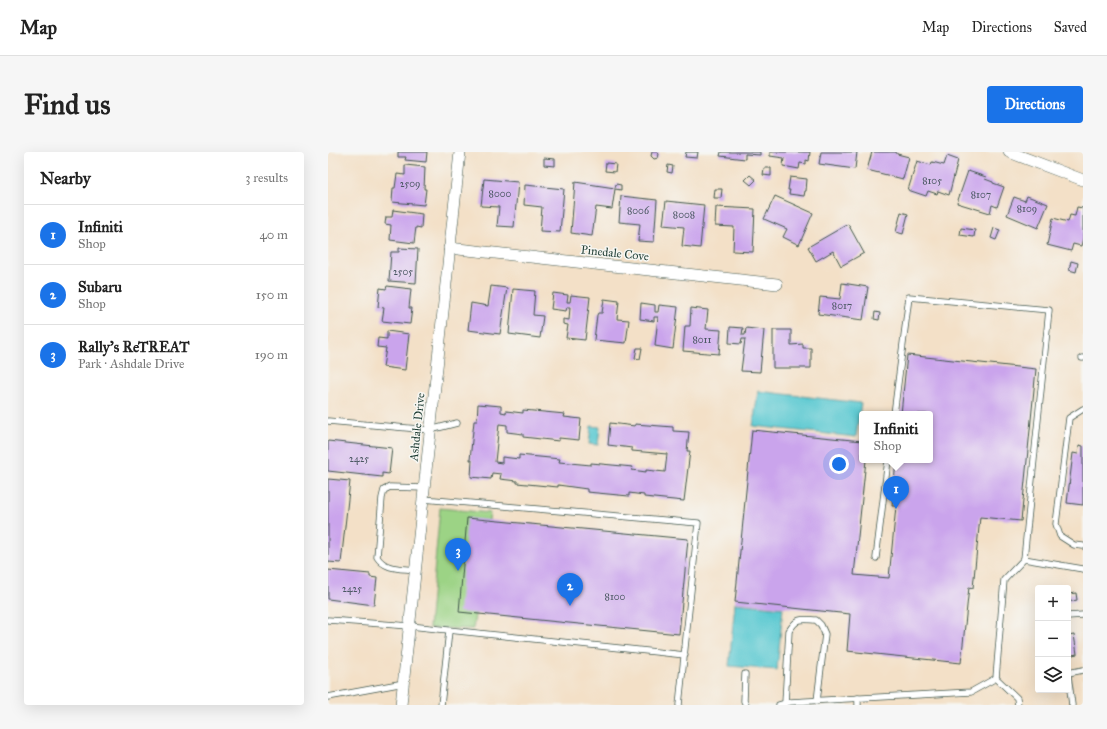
<!DOCTYPE html>
<meta charset="utf-8">
<style>
body{margin:0;font-family:"IM FELL Great Primer",serif;background:#f6f6f6;color:#222}
.controls{position:absolute;right:12px;bottom:12px;display:grid;overflow:hidden;border-radius:4px;box-shadow:0 4px 16px #0002}
.controls button{width:36px;height:36px;display:grid;place-items:center;padding:0;border:0;border-bottom:1px solid #e0e0e0;background:#fff;color:#222;font:20px sans-serif}
.you{position:absolute;left:511px;top:312px;width:14px;height:14px;margin:-10px;border:3px solid #fff;border-radius:50%;background:#1a73e8;box-shadow:0 0 0 6px #1a73e833}
.badge{display:grid;place-items:center;width:26px;height:26px;border-radius:50%;background:#1a73e8;color:#fff;font-size:13px;font-weight:700}
.pin{position:absolute;translate:-50% -33px;filter:drop-shadow(0 1px 2px #0008)}
.pin::after{content:'';position:absolute;top:21px;width:14px;height:12px;background:inherit;clip-path:polygon(0 0,100% 0,50% 100%)}
.popup{position:absolute;left:531px;top:259px;width:74px;height:52px;box-sizing:border-box;display:grid;place-content:center;border-radius:4px;background:#fff;filter:drop-shadow(0 1px 3px #0005);font-size:13px;white-space:nowrap;color:#767676}
.popup b{font-size:15px;color:#222}
.popup::after{content:'';position:absolute;left:50%;top:100%;margin-left:-8px;border:8px solid transparent;border-top-color:#fff}
.list{margin:0;padding:0;list-style:none}
h2{display:flex;justify-content:space-between;align-items:center;height:52px;margin:0;padding:0 16px;font-size:17px}
h2 small{font-size:13px;font-weight:400;color:#767676}
.list li{display:grid;grid-template-columns:26px 1fr auto;gap:12px;align-items:center;box-sizing:border-box;height:60px;padding:0 16px;border-top:1px solid #e0e0e0}
.list b{display:block;font-size:15px;white-space:nowrap}
.list p{margin:0;font-size:13px;white-space:nowrap;color:#767676}
.list em{font-size:13px;font-style:normal;color:#767676}
.icon{flex:none;width:22px;height:22px;fill:none;stroke:currentColor;stroke-width:2;stroke-linecap:round;stroke-linejoin:round}
.map{position:relative;flex:none;width:755px;height:553px;overflow:hidden;border-radius:4px}
header{display:flex;align-items:center;gap:24px;box-sizing:border-box;height:56px;padding:0 20px;background:#fff;border-bottom:1px solid #e0e0e0}
header strong{font-size:19px}
nav{display:flex;gap:22px;margin-inline-start:auto;font-size:14px}
.intro{display:flex;align-items:center;justify-content:space-between;box-sizing:border-box;height:96px;padding:0 24px}
h1{margin:0;font-size:28px}
.button{padding:10px 18px;border-radius:4px;background:#1a73e8;color:#fff;font-size:14px;font-weight:700}
main{display:flex;gap:24px;padding:0 24px}
aside{flex:1;background:#fff;border-radius:4px;box-shadow:0 4px 16px #0002}
.map>svg:first-child{display:block}
</style>
<header>
<strong>Map</strong>
<nav><a>Map</a><a>Directions</a><a>Saved</a></nav>
</header>
<div class="intro"><h1>Find us</h1><a class="button">Directions</a></div>
<main>
<aside>
<h2>Nearby<small>3 results</small></h2>
<ul class="list">
<li><span class="badge">1</span><div><b>Infiniti</b><p>Shop</p></div><em>40 m</em></li>
<li><span class="badge">2</span><div><b>Subaru</b><p>Shop</p></div><em>150 m</em></li>
<li><span class="badge">3</span><div><b>Rally's ReTREAT</b><p>Park · Ashdale Drive</p></div><em>190 m</em></li>
</ul>
</aside>
<div class="map">
<svg width="755" height="553" viewBox="0 0 755 553">
<rect width="100%" height="100%" fill="#f6f6f2"/>
<filter id="ink" filterUnits="userSpaceOnUse"><feTurbulence type="fractalNoise" baseFrequency=".025" numOctaves="2"/><feDisplacementMap in="SourceGraphic" scale="8" xChannelSelector="R" yChannelSelector="G"/><feConvolveMatrix kernelMatrix="1 2 1 2 8 2 1 2 1" color-interpolation-filters="sRGB"/></filter>
<filter id="wash" filterUnits="userSpaceOnUse"><feTurbulence type="fractalNoise" baseFrequency=".012" numOctaves="4" result="noise"/><feDisplacementMap in="SourceGraphic" scale="16" xChannelSelector="R" yChannelSelector="G"/><feGaussianBlur stdDeviation="0.9" result="paint"/><feColorMatrix in="noise" values="0 0 0 0 0 0 0 0 0 0 0 0 0 0 0 0 0 1.4 0 .05"/><feComposite in="paint" operator="in"/></filter>
<g filter="url(#wash)">
<rect width="100%" height="100%" fill="#f3e0c7"/>
<polygon fill="#9cd385" stroke="#5e885c" points="112,356 162,361 145,477 101,476"/>
<g fill="#5cc9d1" stroke="#3e8382">
<polygon points="430,239 533,251 528,285 425,274"/>
<polygon points="263,274 272,275 270,293 261,292"/>
<polygon points="407,451 455,456 449,518 401,514"/>
</g>
<g id="blocks">
<g fill="#caa4ec">
<polygon points="70,0 99,0 98,10 77,8 78,5 70,5"/>
<polygon points="324,0 329,0 331,2 330,6 326,7 323,4"/>
<polygon points="358,0 370,0 369,6 357,5"/>
<polygon points="393,0 432,0 432,3 417,2 417,7 392,4"/>
<polygon points="442,0 482,0 481,9 478,8 478,12 472,11 471,17 455,14 456,6 442,4"/>
<polygon points="493,0 529,0 527,17 491,12"/>
<polygon points="544,0 567,0 569,1 569,2 581,5 575,27 539,18"/>
<polygon points="619,4 630,8 621,43 610,39 609,42 600,39 598,44 580,38 589,9 603,13 604,10 616,13"/>
<polygon points="216,6 227,7 227,14 216,13"/>
<polygon points="278,11 288,12 287,20 277,19"/>
<polygon points="77,13 97,15 96,37 98,37 96,53 64,50 65,36 67,36 69,22 77,23"/>
<polygon points="340,13 345,14 344,21 339,20"/>
<polygon points="436,16 443,16 443,24 435,23"/>
<polygon points="640,19 658,25 657,27 665,30 665,31 676,35 669,55 664,53 662,61 629,51"/>
<polygon points="422,23 428,28 423,33 417,28"/>
<polygon points="462,25 479,27 478,39 477,39 476,44 461,42 462,38 460,38"/>
<polygon points="156,27 190,30 186,75 169,74 171,55 153,54"/>
<polygon points="247,30 287,36 288,32 293,33 293,38 287,37 284,57 268,55 264,84 243,81"/>
<polygon points="197,33 236,37 232,80 212,79 214,55 196,53"/>
<polygon points="387,37 394,37 393,46 386,46"/>
<polygon points="293,44 329,48 326,90 310,89 312,72 291,70"/>
<polygon points="447,44 485,61 471,93 455,85 459,77 436,67"/>
<polygon points="699,44 720,52 710,76 679,63 686,45 697,49"/>
<polygon points="338,49 376,53 372,96 354,94 356,75 335,73"/>
<polygon points="388,55 427,57 425,100 405,99 406,75 387,74"/>
<polygon points="749,55 755,56 755,86 753,94 745,92 743,99 719,93 725,66 740,70 742,63 747,64"/>
<polygon points="65,58 94,62 93,76 88,75 86,91 62,88 63,73 57,72 58,65 64,65"/>
<polygon points="573,60 580,62 575,82 568,80"/>
<polygon points="520,72 536,101 513,114 505,99 488,109 480,95"/>
<polygon points="633,76 647,78 646,85 632,83"/>
<polygon points="666,76 672,78 668,88 663,86"/>
<polygon points="71,96 90,97 88,131 61,129 63,100 71,100"/>
<polygon points="743,109 750,111 748,120 741,118"/>
<polygon points="514,131 540,135 535,168 490,162 492,145 512,147"/>
<polygon points="59,134 83,137 81,156 84,156 82,172 54,169 56,156 50,155 52,136 58,137"/>
<polygon points="163,134 179,136 172,182 140,178 143,151 160,154"/>
<polygon points="185,137 207,139 205,163 215,164 212,186 181,182"/>
<polygon points="225,141 240,143 239,150 242,150 243,143 262,145 257,188 238,186 240,173 235,172 235,167 241,168 242,155 239,155 238,159 223,157"/>
<polygon points="276,147 291,149 289,167 301,168 298,191 266,188 269,163 270,161 274,161"/>
<polygon points="313,151 327,153 327,160 330,160 331,153 350,155 345,197 327,194 330,165 326,165 326,169 312,167"/>
<polygon points="363,156 380,158 378,177 393,178 391,202 355,199 357,174 362,174"/>
<polygon points="547,160 552,161 551,168 546,167"/>
<polygon points="402,175 415,176 414,183 417,183 418,176 436,178 432,220 413,219 417,187 414,187 413,192 401,191"/>
<polygon points="445,178 463,178 463,193 475,192 475,196 483,196 483,216 445,216"/>
<polygon points="59,179 81,182 77,218 55,215 58,196 49,195 50,186 59,187"/>
<polygon points="309,196 314,196 312,207 307,206"/>
<polygon points="579,203 708,217 693,369 652,365 645,436 641,435 633,511 519,499 522,462 407,450 424,278 534,289 534,308 538,308 526,423 561,426 568,354 564,354 568,308 602,308 602,262 573,262"/>
<polygon points="150,252 173,254 173,260 178,261 178,259 195,261 195,258 237,262 236,265 253,267 251,288 231,286 231,289 195,285 195,282 179,280 179,273 171,272 167,310 174,311 174,305 191,307 191,303 232,307 231,310 263,313 263,311 305,315 304,318 318,320 318,318 337,320 339,302 304,299 304,296 280,293 282,271 307,274 307,272 345,275 345,279 361,280 359,299 362,299 356,349 316,345 316,343 301,341 301,344 259,340 259,337 230,333 230,335 189,331 189,329 172,327 173,322 164,321 163,327 143,325 144,308 142,308 146,269 149,269"/>
<polygon points="0,289 64,296 61,322 54,321 54,325 0,319"/>
<polygon points="751,293 755,294 755,353 739,351 745,301 750,302"/>
<polygon points="0,327 22,329 13,411 0,410"/>
<polygon points="139,366 360,387 351,482 131,460"/>
<polygon points="0,418 42,422 42,425 49,426 46,453 0,447"/>
<polygon points="748,441 749,448 740,450 740,442"/>
<polygon points="746,483 749,502 740,504 740,484"/>
</g>
</g>
</g>
<g filter="url(#ink)">
<use href="#blocks" fill-opacity="0" stroke="#3f554a" stroke-width="1"/>
<g fill="none" stroke-linecap="round" stroke-linejoin="round">
<g stroke="#3f554a" stroke-width="7">
<g id="service">
<polyline points="754,206 755,206"/>
<polyline points="755,257 741,266 728,372 732,384 746,393 755,394"/>
<polyline points="566,262 581,145 721,158 696,407"/>
<polyline points="0,269 102,278 129,271"/>
<polyline points="95,347 370,371 351,553"/>
<polyline points="548,406 560,308"/>
<path d="M87,418C73,416 57,418 49,405L54,346L56,338L62,335L96,336"/>
<polyline points="740,464 755,463"/>
<polyline points="0,468 82,474 357,503"/>
<polyline points="740,521 755,518"/>
<polyline points="417,522 416,549 418,553"/>
<polyline points="740,523 744,553"/>
<polyline points="668,526 676,428 696,407 755,417"/>
<polyline points="0,545 76,531"/>
<path d="M457,551L461,479C470,465 473,467 488,468L493,473L497,482L489,549"/>
<polyline points="113,553 121,479"/>
<polyline points="451,553 462,550 643,540 668,526 689,546 690,553"/>
<polyline points="530,553 530,546"/>
</g>
</g>
<g stroke="#3f554a" stroke-width="12">
<g id="minor">
<polyline points="681,0 755,28"/>
<polyline points="121,96 449,132"/>
<polyline points="73,553 132,0"/>
</g>
</g>
<use href="#service" stroke="#fff" stroke-width="5.5"/>
<use href="#minor" stroke="#fff" stroke-width="11"/>
</g>
</g>
<g text-anchor="middle" dominant-baseline="central" stroke-width="3" stroke-linejoin="round" paint-order="stroke">
<g font-size="10" fill="#4a5762">
<text x="604" y="29">8105</text>
<text x="82" y="32">2509</text>
<text x="172" y="42">8000</text>
<text x="653" y="43">8107</text>
<text x="699" y="57">8109</text>
<text x="310" y="59">8006</text>
<text x="356" y="63">8008</text>
<text x="75" y="120">2505</text>
<text x="514" y="154">8017</text>
<text x="374" y="188">8011</text>
<text x="31" y="307">2425</text>
<text x="24" y="437">2425</text>
<text x="287" y="445">8100</text>
</g>
<g font-size="12" fill="#1f3d34" stroke="#f6f6f2">
<text transform="translate(287 101) rotate(6)">Pinedale Cove</text>
<text transform="translate(89 275) rotate(-84)">Ashdale Drive</text>
</g>
</g>
</svg>
<div class="controls">
<button>+</button>
<button>−</button>
<button><svg class="icon" aria-label="layers" viewBox="0 0 24 24"><path d="M12 4l9 5-9 5-9-5zM3 14l9 5 9-5"/></svg></button>
</div>
<div class="you"></div>
<div class="pin badge" style="left:568px;top:357px">1</div>
<div class="popup"><b>Infiniti</b>Shop</div>
<div class="pin badge" style="left:242px;top:454px">2</div>
<div class="pin badge" style="left:130px;top:419px">3</div>
</div>
</main>
